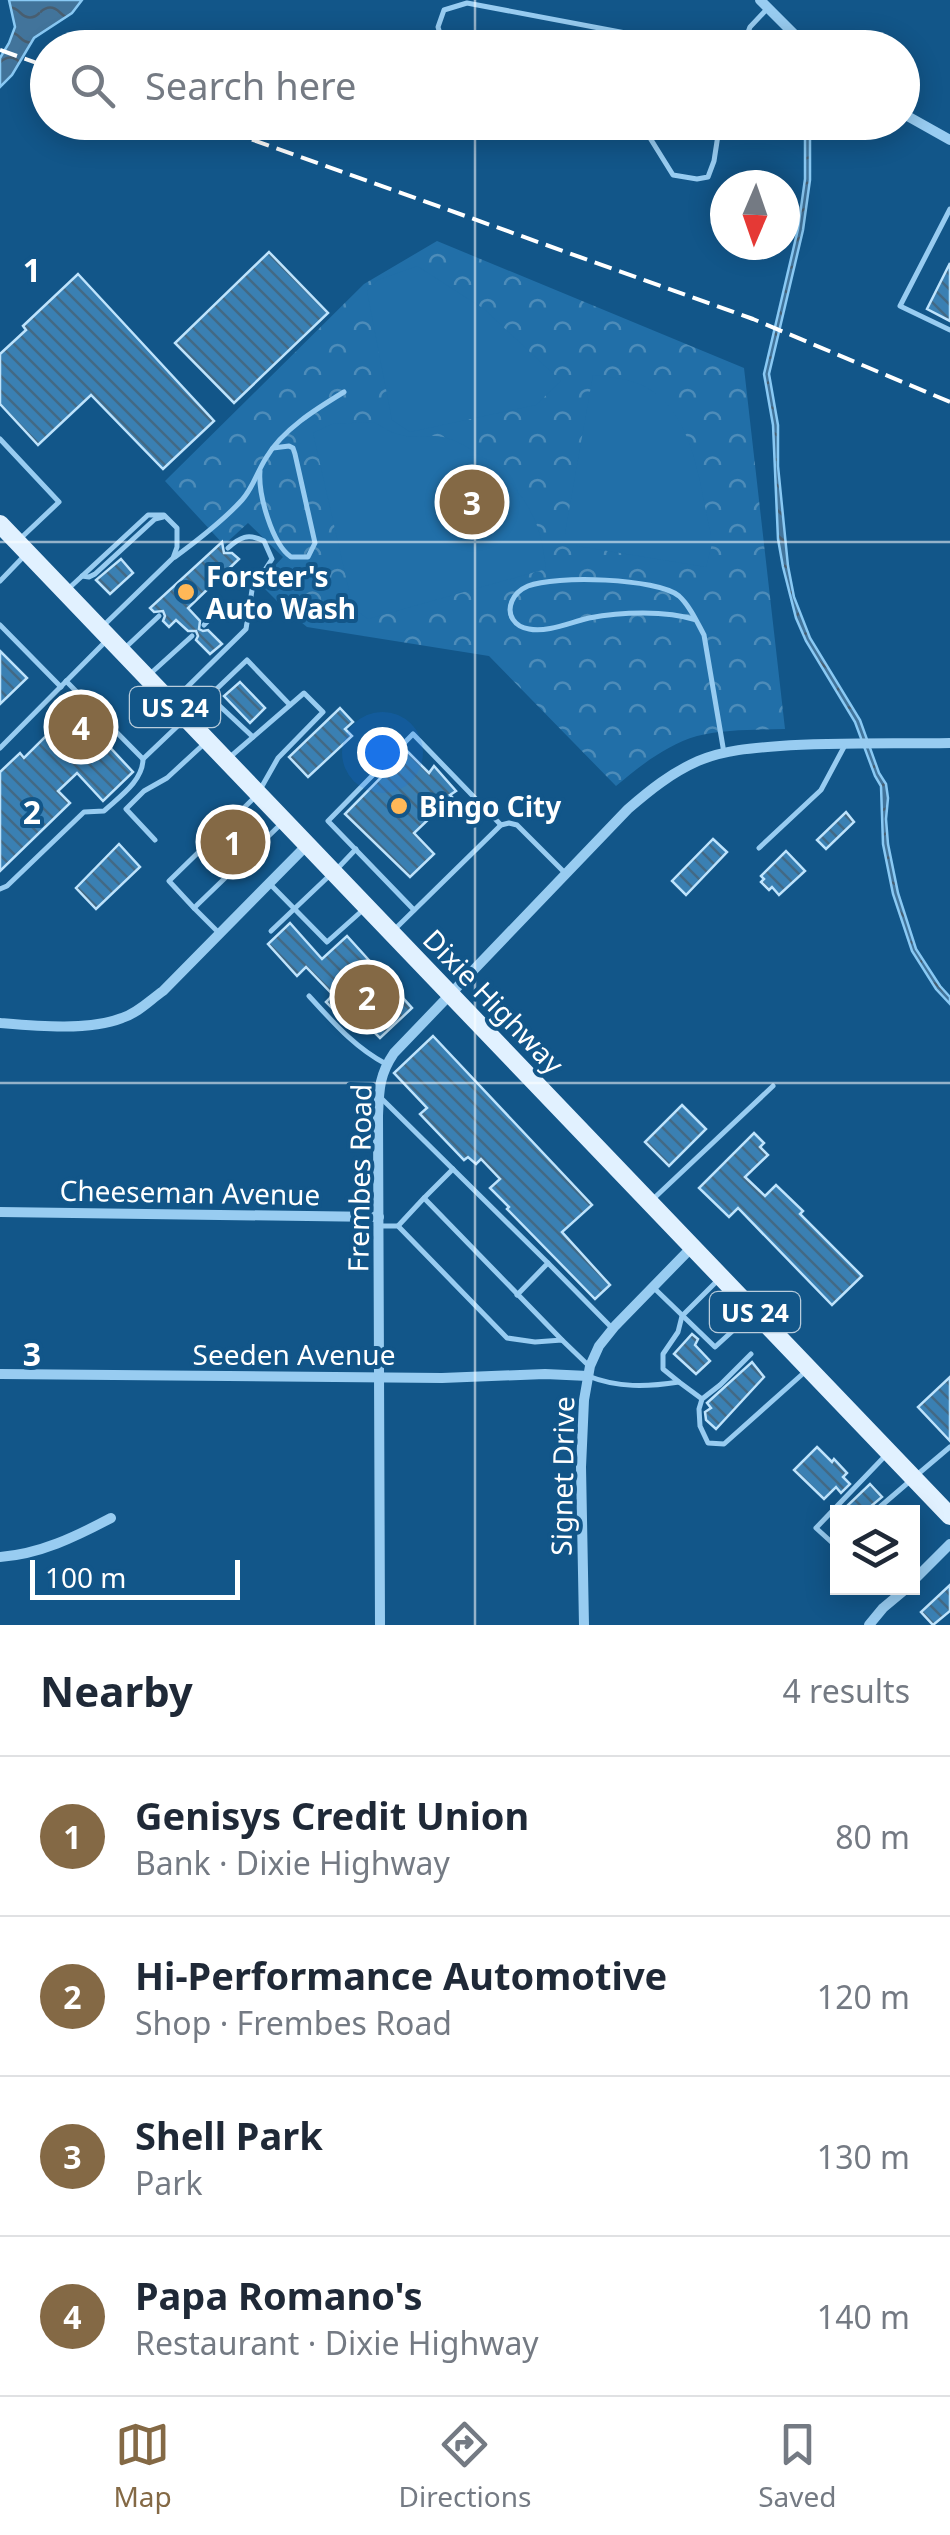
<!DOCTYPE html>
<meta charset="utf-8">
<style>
body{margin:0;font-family:"Noto Sans",sans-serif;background:#f2f2f3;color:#1f2937}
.controls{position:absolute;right:30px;bottom:30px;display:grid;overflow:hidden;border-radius:0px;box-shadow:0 5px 25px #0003}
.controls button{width:90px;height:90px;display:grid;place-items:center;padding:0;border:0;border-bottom:2px solid #e0e1e3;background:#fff;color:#1f2937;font:50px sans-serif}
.compass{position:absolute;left:710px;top:170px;width:90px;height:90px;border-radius:50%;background:#fff;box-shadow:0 5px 25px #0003;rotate:182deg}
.scale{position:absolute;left:30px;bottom:25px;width:210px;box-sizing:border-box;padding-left:10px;border:5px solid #fff;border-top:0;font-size:28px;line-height:35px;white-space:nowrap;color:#fff;-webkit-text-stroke:8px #125689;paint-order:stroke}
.you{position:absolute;left:382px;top:752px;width:35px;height:35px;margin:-25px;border:8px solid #fff;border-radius:50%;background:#1a73e8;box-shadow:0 0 0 15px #1a73e833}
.badge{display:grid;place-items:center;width:65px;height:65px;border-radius:50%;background:#846945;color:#fff;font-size:32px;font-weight:700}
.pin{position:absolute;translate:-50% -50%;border:5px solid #fff;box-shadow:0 2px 10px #0006}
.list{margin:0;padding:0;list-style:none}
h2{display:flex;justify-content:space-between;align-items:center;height:130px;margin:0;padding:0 40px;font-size:42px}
h2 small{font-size:32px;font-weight:400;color:#747a83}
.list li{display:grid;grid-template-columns:65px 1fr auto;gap:30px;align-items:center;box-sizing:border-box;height:160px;padding:0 40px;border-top:2px solid #e0e1e3}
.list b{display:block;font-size:38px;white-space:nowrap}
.list p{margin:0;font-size:32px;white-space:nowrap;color:#747a83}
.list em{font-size:32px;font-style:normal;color:#747a83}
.icon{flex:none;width:55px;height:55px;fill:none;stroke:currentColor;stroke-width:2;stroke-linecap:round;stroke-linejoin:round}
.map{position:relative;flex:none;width:950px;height:1625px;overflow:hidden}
.search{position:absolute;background:#fff;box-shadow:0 5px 25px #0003;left:30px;right:30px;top:30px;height:110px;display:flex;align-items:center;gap:25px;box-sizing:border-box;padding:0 35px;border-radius:55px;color:#747a83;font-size:38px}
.sheet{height:770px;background:#fff}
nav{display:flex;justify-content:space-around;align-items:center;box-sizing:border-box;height:140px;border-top:2px solid #e0e1e3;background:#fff;font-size:28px;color:#747a83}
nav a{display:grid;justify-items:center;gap:5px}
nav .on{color:#846945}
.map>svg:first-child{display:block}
</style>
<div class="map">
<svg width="950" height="1625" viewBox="0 0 950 1625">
<defs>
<pattern id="forest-crowns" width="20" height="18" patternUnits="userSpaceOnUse" patternTransform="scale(2.5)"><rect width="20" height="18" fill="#216fa8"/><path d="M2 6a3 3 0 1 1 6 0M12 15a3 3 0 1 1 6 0" fill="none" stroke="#4d8cb9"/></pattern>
<pattern id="water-waves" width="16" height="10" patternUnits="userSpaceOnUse" patternTransform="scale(2.5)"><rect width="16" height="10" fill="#42749b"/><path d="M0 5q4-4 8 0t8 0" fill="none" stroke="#485e70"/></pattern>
<pattern id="building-back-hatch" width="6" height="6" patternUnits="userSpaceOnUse" patternTransform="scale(2.5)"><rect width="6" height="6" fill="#3a80b3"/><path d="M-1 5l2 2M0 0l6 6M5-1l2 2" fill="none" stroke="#426985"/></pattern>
</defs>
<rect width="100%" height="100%" fill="#125689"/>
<path fill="url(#forest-crowns)" d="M437,241L744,368L785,729C756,730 725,729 697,736C666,745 640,766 616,786L489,656L307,627L284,608L259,583L283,557L248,523L224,545L165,481L364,284Z"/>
<g fill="#216fa8">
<polygon points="417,266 484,309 561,381 536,405 410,432 392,420 367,291 378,280"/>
<path d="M593,375C609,377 624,378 639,384C695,408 699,484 711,535V548L706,567L577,546L565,533Z"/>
<path d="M373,422C382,426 392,434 401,435C416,439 431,433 447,438C484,450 522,488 536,523C542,538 544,554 546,569L368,619L353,608L313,433L332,424Z"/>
</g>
<g fill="url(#water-waves)" stroke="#89c9f4" stroke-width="2.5">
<polygon points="9,0 82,0 72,13 34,38 12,75 0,87 0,58 9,43 15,27"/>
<polygon points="805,123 810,123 810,180 803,230 769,374 778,425 778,466 788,566 794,597 810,638 860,720 879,773 886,784 888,798 886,819 888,844 898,893 916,949 940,986 950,997 950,1004 936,989 912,951 893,894 883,844 881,786 875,776 855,722 806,641 796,618 783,567 778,539 773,425 764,374 798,229 805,179"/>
</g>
<g fill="url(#building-back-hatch)" stroke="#bee3fc" stroke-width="2.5">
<polygon points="269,252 328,313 234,403 175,343"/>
<polygon points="950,263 950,321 927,309"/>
<polygon points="78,274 214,421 163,469 91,395 38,445 0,404 0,354 26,330 23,326"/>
<polygon points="222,542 224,553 232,553 239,559 188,608 200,621 199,629 203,631 208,630 222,644 210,654 196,640 198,636 196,631 188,631 176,620 169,627 163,621 165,616 163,611 154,612 150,608"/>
<polygon points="121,559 133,573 110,594 96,580"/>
<polygon points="0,651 27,678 0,704"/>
<polygon points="240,682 265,708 250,723 224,696"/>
<polygon points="340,708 353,722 345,729 352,736 308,777 289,757"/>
<polygon points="77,712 133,772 103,801 77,773 58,791 70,803 0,871 0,772 20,753 24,758 65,717 69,721"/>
<polygon points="407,751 429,773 434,766 456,791 450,795 452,797 414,833 434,854 410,877 345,814"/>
<polygon points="846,812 854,822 826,849 817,840"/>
<polygon points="236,825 253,842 232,863 215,845"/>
<polygon points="713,839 727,852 686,895 672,881"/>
<polygon points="119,844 140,867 96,909 76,888"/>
<polygon points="786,851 805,871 779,895 772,887 769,890 761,882 764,879 761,876"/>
<polygon points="290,923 322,959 347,936 412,1008 380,1038 362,1020 357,1024 353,1020 348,1024 326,1002 333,995 306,967 297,976 268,944"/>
<polygon points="433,1036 592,1205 562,1232 610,1285 595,1299 507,1209 509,1207 490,1188 500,1179 481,1159 476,1164 468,1157 464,1160 420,1114 427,1108 394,1073"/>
<polygon points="682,1105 706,1129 669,1166 645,1142"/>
<polygon points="754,1133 764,1143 760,1147 768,1155 745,1177 765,1196 776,1185 803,1211 800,1214 862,1276 832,1305 738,1208 729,1217 699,1188"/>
<polygon points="692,1334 698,1339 695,1345 710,1361 696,1374 674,1354"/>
<polygon points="752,1362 764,1377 716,1429 706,1420 705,1412 711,1408 707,1403"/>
<polygon points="950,1377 950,1441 918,1407"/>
<polygon points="817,1447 832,1462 834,1459 847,1473 843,1477 850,1484 841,1493 836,1487 824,1499 794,1470"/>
<polygon points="870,1484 882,1497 870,1507 868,1512 853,1512 847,1506"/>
<polygon points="950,1585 950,1611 933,1625 921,1612"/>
</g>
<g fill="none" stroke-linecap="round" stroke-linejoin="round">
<g stroke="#98ccf1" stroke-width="5">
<polyline points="458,48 442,40 438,27 444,10 467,3 652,38 668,48"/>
<polyline points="742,48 750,27 766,10"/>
<polyline points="628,122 650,138 673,175 697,179 708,177 714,161 720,122"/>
<polyline points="950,209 900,306 950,330"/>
<polyline points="0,439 59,502 22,537"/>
<path d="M260,471C258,494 272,544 291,557H308L315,543L295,454L293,448L289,446L273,448"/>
<path d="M175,557C198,540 223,521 242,500C253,488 257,472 266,458C282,430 316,409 344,392"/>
<polyline points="82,576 89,577 95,574 155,519 163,517"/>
<polyline points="0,581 26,554"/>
<polyline points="67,590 148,515 164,515 177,528 177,547 173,558 102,627"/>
<path d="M696,620C666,610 620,612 589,618C571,622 547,633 529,629C515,627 506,615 512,601C515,594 521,589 528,586C555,575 657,578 679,596C690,606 697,622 704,635L724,753"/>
<polyline points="0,625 61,687"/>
<path d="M204,625C217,612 232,594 248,613"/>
<polyline points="125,648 159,616"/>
<polyline points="150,674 192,636"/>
<polyline points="66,681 143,759 247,660 290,705"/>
<polyline points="209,696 253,737"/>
<path d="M173,701L246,629L252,590L272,559L264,541C248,533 240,537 228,548"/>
<polyline points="0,748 107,640"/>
<polyline points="230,757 304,693 323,712 278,758 261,788"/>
<polyline points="255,797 169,881 194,908 282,823"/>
<polyline points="155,840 126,809 144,791 167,778 205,743"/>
<polyline points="759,848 821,790 844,747"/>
<polyline points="337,869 356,849"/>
<polyline points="269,883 327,942 364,909"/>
<path d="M0,889L7,886L84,812L104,811C119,797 143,781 143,759"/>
<polyline points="194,908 219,933"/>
<polyline points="414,910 328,821 413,734 501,825"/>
<polyline points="396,928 501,825 509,823 517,825 565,873"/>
<polyline points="271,931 329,876"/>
<path d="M309,996C333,1022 355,1048 386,1064"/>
<polyline points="381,1098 548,1263 517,1295"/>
<polyline points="424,1198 453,1169"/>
<polyline points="651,1201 773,1086"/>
<polyline points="379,1226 398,1226 507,1338 535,1342 562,1340 588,1365"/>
<polyline points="398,1226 424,1198 562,1340"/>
<polyline points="548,1263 613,1329"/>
<polyline points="654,1288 715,1347 749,1316"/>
<polyline points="751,1354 720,1385 702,1399 699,1409 700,1426 708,1443 724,1444 807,1370"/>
<path d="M588,1376C618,1388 647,1387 679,1382L702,1399"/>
<polyline points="679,1382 663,1369 663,1354 678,1332 682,1316 719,1279"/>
<polyline points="918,1474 950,1447"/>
<polyline points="874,1512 910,1481"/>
<polyline points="838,1548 816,1528 886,1455"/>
</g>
<g stroke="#98ccf1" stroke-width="10">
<polyline points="760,0 808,48"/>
<polyline points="902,113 950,140"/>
<path d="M0,1023C36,1026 89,1031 122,1018C138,1013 150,1000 163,991L307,845"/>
<polyline points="0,1212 379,1217"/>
<polyline points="0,1374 442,1378 545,1374 588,1376"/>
<path d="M0,1557C40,1554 75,1537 111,1518"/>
<polyline points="912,1582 950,1544"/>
<path d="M380,1625L378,1116C379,1090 379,1075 394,1053L628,809C650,790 671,773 698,761C724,750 752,748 780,746C837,742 894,744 950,743"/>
<polyline points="584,1625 581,1467 584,1400 590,1366 599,1346 615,1326 692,1247"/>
<polyline points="869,1625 883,1608 907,1588"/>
</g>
<polyline stroke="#e1f1ff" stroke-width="18" points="0,524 950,1516"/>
<g stroke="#fff" stroke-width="4" stroke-dasharray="18 8" stroke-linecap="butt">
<polyline points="0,50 48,67"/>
<polyline points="203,122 753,319 950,402"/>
</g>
</g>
<path fill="none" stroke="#fff" stroke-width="2.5" stroke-opacity="0.55" d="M475,0V48M475,122V1625M0,542H950M0,1083H950"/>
<g fill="#ffb857" stroke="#125689" stroke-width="4">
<circle cx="186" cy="592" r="10"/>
<circle cx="399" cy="806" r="10"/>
</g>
<g text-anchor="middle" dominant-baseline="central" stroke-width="8" stroke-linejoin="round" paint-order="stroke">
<g fill="#125689" stroke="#b8ccdc" stroke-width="2.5">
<rect x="130" y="687" width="90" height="40" rx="8"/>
<rect x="710" y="1292" width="90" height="40" rx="8"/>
</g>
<g font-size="25" font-weight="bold" fill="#fff">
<text x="175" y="707">US 24</text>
<text x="755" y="1312">US 24</text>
</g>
<g font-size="28" font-weight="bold" fill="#fff" stroke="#125689" text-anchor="start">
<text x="206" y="576">Forster's<tspan x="206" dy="32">Auto Wash</tspan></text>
<text x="419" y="806">Bingo City</text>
</g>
<g font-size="28" fill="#fff" stroke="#125689">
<text transform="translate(494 1001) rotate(46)">Dixie Highway</text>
<text transform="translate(359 1178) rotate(-89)">Frembes Road</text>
<text transform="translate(190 1192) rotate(1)">Cheeseman Avenue</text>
<text x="294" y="1354">Seeden Avenue</text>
<text transform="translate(562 1476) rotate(-89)">Signet Drive</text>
</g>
</g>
<g font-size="32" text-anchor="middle" font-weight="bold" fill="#fff" stroke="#125689" stroke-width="8" stroke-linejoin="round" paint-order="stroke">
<text x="32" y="282">1</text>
<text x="32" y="824">2</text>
<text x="32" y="1366">3</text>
</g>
</svg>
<div class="controls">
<button><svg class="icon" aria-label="layers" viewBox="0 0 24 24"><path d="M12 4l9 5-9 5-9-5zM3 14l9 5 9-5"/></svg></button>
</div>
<svg class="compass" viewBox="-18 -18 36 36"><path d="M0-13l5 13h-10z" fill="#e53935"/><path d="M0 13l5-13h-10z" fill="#747a83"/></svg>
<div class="scale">100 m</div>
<div class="you"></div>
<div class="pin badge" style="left:233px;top:842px">1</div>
<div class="pin badge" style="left:367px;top:997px">2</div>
<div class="pin badge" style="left:472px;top:502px">3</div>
<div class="pin badge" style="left:81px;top:727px">4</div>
<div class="search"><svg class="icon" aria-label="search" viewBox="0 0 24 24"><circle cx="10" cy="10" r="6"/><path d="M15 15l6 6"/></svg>Search here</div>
</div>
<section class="sheet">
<h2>Nearby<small>4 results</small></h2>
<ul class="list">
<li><span class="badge">1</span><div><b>Genisys Credit Union</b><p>Bank · Dixie Highway</p></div><em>80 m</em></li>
<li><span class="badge">2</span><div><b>Hi-Performance Automotive</b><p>Shop · Frembes Road</p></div><em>120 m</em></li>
<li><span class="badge">3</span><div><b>Shell Park</b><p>Park</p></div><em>130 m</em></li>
<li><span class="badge">4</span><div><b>Papa Romano's</b><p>Restaurant · Dixie Highway</p></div><em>140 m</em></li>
</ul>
</section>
<nav>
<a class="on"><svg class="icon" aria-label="map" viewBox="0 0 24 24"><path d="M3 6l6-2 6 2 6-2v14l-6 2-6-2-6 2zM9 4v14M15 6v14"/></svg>Map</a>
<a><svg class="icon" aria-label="directions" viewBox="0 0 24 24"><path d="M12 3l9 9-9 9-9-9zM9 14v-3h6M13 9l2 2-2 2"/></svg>Directions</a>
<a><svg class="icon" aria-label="saved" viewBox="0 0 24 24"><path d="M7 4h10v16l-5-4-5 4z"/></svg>Saved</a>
</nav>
